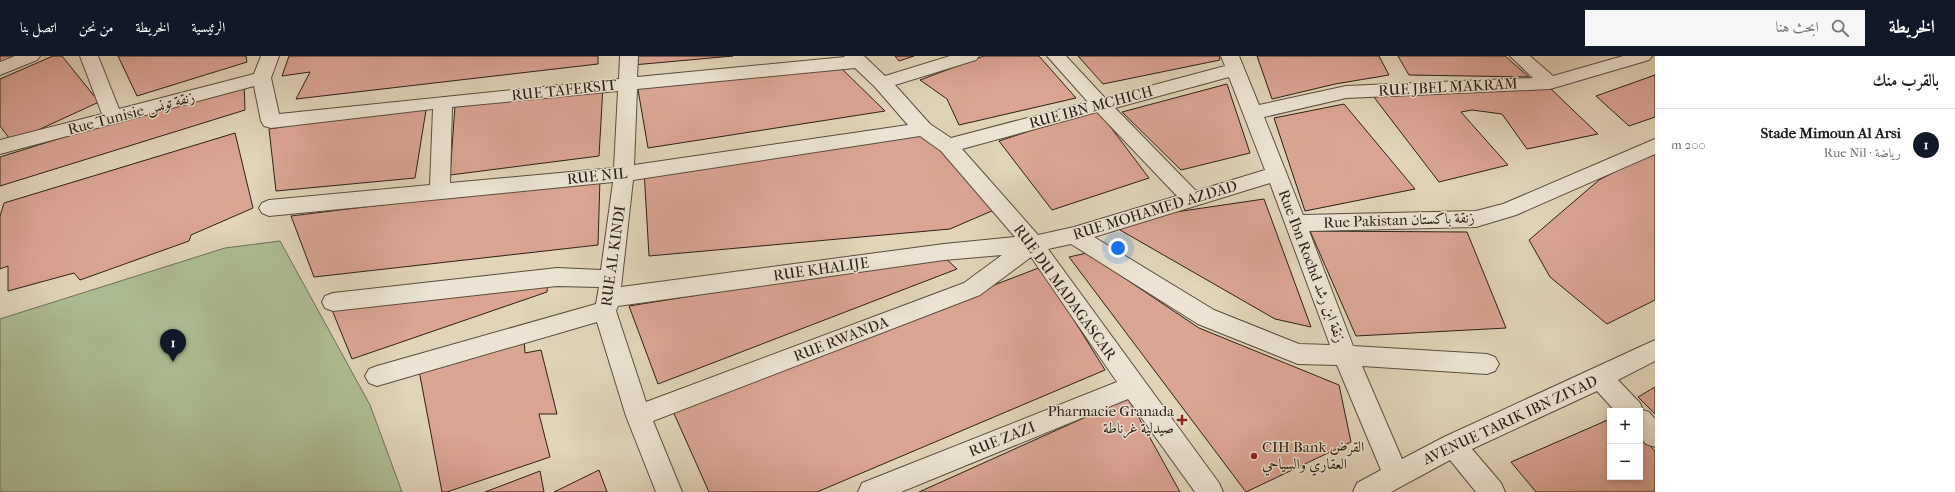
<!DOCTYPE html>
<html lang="ar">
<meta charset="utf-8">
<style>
body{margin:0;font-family:"IM FELL French Canon",Amiri,serif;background:#f6f6f6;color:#202124;direction:rtl}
.controls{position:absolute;right:12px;bottom:12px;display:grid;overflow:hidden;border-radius:0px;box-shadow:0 2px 6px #0003}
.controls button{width:36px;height:36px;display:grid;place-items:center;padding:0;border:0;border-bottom:1px solid #e0e0e0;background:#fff;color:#202124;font:20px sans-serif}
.you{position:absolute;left:1118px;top:192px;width:14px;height:14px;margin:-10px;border:3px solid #fff;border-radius:50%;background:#1a73e8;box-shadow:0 0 0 6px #1a73e833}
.badge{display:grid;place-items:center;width:26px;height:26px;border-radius:50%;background:#111827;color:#fff;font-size:13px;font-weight:700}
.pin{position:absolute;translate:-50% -33px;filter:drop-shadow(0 1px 2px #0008)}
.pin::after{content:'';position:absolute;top:21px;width:14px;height:12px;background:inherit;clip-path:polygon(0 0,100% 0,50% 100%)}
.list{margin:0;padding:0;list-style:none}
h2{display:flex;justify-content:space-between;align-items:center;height:52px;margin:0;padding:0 16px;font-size:17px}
h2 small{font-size:13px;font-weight:400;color:#757577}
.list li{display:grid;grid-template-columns:26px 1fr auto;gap:12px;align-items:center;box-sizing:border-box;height:72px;padding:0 16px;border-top:1px solid #e0e0e0}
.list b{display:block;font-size:15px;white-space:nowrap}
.list p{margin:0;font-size:13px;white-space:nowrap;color:#757577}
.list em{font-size:13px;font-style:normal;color:#757577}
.icon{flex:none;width:22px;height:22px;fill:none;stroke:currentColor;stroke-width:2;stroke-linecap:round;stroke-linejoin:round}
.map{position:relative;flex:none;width:1655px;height:436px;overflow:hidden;direction:ltr}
header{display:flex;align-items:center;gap:24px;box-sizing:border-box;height:56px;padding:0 20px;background:#111827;color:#fff}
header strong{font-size:19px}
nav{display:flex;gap:22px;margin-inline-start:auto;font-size:14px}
.search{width:280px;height:36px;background:#f6f6f6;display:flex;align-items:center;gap:10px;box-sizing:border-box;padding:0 14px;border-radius:0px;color:#757577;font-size:15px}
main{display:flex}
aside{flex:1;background:#fff}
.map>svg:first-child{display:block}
</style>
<header>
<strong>الخريطة</strong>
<div class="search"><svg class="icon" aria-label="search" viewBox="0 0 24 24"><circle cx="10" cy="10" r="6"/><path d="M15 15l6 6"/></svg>ابحث هنا</div>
<nav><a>الرئيسية</a><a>الخريطة</a><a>من نحن</a><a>اتصل بنا</a></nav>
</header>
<main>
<aside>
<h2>بالقرب منك<small></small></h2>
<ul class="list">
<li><span class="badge">1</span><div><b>Stade Mimoun Al Arsi</b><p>رياضة · Rue Nil</p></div><em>200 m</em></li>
</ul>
</aside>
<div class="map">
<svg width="1655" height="436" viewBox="0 0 1655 436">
<rect width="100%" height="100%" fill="#e1d4b9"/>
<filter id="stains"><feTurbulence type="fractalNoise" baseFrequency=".005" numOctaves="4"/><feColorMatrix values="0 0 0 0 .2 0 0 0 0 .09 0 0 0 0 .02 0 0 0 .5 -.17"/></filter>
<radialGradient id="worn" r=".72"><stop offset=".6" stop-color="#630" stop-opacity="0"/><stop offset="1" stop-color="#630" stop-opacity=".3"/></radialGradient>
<polygon fill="#aebe93" stroke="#6d6f56" points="280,185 370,349 402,436 0,436 0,263 225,192"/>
<g fill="#dba594" stroke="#2c2018">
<polygon points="0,0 15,0 0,7"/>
<polygon points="53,0 62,0 99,46 12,86 0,70 0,23"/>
<polygon points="118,0 246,0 247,6 137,40"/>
<polygon points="289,0 598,0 598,8 296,43 310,16 282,20"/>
<polygon points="632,0 733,0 633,9"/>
<polygon points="895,0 914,0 899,5"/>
<polygon points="984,0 1039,0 1076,42 959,69 947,43 920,24"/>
<polygon points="1078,0 1219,0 1220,4 1103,28"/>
<polygon points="1257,0 1379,0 1389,19 1335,28 1272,43"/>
<polygon points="1398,0 1505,0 1529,21 1409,19"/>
<polygon points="839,10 885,55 648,92 636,22"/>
<polygon points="1655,19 1655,61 1629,70 1596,40"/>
<polygon points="244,25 245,54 0,130 0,101"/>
<polygon points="1227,28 1250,97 1181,114 1122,56"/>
<polygon points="603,30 599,100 450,119 455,50"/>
<polygon points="1550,32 1598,78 1527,93 1502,58 1472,54 1461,56 1508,109 1439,126 1370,36"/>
<polygon points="427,48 415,122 276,135 269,73"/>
<polygon points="1344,48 1415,133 1305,155 1274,62"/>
<polygon points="1097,53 1149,122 1052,154 999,85"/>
<polygon points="235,77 253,152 191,179 189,185 80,224 74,217 8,235 8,210 0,213 0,160 4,147"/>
<polygon points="925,78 994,154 950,173 649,200 644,114"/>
<polygon points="1655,95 1655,244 1607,268 1550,221 1529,184 1599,124"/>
<polygon points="600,122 598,189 314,221 291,160"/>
<polygon points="1264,143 1311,271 1275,263 1120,174 1128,163"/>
<polygon points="1310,175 1467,176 1506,272 1356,280"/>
<polygon points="1087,197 1199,272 1339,329 1351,386 1246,436 1069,201"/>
<polygon points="943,200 957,213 658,328 629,250"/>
<polygon points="1041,211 1105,314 817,436 709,436 672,353"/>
<polygon points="548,218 547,236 352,303 332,254"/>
<polygon points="523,269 525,297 541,294 557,358 539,358 550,401 447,436 442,436 417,304"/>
<polygon points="1655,331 1655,358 1638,341"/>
<polygon points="1128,342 1180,436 919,436"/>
<polygon points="1610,363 1610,421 1640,421 1640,380 1655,395 1655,436 1536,436 1511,406"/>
<polygon points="599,414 607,436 554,436"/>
<polygon points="540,415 544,436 485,436"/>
</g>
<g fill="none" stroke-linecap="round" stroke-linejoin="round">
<g stroke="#594d40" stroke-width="2">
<g id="minor">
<polygon points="15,0 40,0 37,4 0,19 0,6"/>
<path d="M80,0H98L119,53L254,18L261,0H279L271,22L279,58L619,23L620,0H638L637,21L845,1L844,0H864L885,20L950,0H979L976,4L895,29L930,68L951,82L1088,46L1047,0H1066L1105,42L1225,10L1221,0H1239L1259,49L1346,30L1533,22L1510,0H1530L1553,20L1623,0H1652L1649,4L1550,33L1346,42L1264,61L1303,159L1476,155L1503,148L1655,83V98L1516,159L1476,171L1309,175L1353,290L1487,298L1495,301L1499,308L1495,315L1487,318L1362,310L1402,403L1444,381L1655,284V305L1618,324L1640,347L1643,354L1649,356L1655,363V391L1646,388L1640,381V355H1615L1597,335L1472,393L1501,427L1505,436H1476L1450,404L1391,436H1353L1357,427L1381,414L1337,309L1298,308L1198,268L1071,188L1048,193L1219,427L1223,436H1195L1128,343L901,436H858L862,427L1117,326L1031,201L980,239L653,365L682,436H656L626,360L597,266L377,330L369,327L365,320L369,313L377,310L596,248L599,231L557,230L333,255L325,252L322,246L325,240L333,237L557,212L601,214L613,126L269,160L262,157L259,152L262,147L269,144L430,129L433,53L271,72L264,70L261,65L254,30L0,98V84L102,58ZM855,12L875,31L908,69L634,109L637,33ZM1229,21L1265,114L1196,135L1115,52ZM618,35L614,112L450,127L452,51ZM1097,56L1177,140L1074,171L1038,179L962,93ZM920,80L941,95L1015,181L944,188L621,231L633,124ZM1270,127L1330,289L1299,288L1214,254L1094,181ZM1002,199L964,227L646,346L616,255L618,250L944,204Z"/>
</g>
</g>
<use href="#minor" fill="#ece3d2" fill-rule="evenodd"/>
</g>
<g fill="#8f2418" stroke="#ece3d2" stroke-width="1.5">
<path d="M1180 358h4v4h4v4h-4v4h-4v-4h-4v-4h4z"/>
<circle cx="1254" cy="400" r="4"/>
</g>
<g text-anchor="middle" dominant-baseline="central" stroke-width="3" stroke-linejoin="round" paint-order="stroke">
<g font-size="15" fill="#2c2018" stroke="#ece3d2">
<text transform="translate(1448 31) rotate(-3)">RUE JBEL MAKRAM</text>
<text transform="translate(564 34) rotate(-6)">RUE TAFERSIT</text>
<text transform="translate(1091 51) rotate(-15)">RUE IBN MCHICH</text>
<text transform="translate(131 57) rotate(-15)">Rue Tunisie زنقة تونس</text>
<text transform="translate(597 120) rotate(-6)">RUE NIL</text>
<text transform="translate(1155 154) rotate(-17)">RUE MOHAMED AZDAD</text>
<text transform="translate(1399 164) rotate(-2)">Rue Pakistan زنقة باكستان</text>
<text transform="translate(613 200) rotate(-82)">RUE AL KINDI</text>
<text transform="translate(1312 210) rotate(69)">Rue Ibn Rochd زنقة ابن رشد</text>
<text transform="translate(821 213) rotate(-8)">RUE KHALIJE</text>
<text transform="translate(1065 236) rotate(54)">RUE DU MADAGASCAR</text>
<text transform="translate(841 283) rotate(-21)">RUE RWANDA</text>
<text transform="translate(1510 364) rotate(-25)">AVENUE TARIK IBN ZIYAD</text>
<text transform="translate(1002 383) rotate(-22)">RUE ZAZI</text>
</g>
<g font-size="15" fill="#2c2018" stroke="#ece3d2" text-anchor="end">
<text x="1174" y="355">Pharmacie Granada<tspan x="1174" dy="17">صيدلية غرناطة</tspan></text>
<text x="1262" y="391" text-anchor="start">CIH Bank القرض<tspan x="1262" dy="17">العقاري والسياحي</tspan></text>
</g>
</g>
<rect width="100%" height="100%" filter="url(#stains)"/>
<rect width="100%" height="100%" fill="url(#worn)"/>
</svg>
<div class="controls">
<button>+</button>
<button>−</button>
</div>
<div class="you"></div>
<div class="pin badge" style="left:173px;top:306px">1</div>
</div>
</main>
